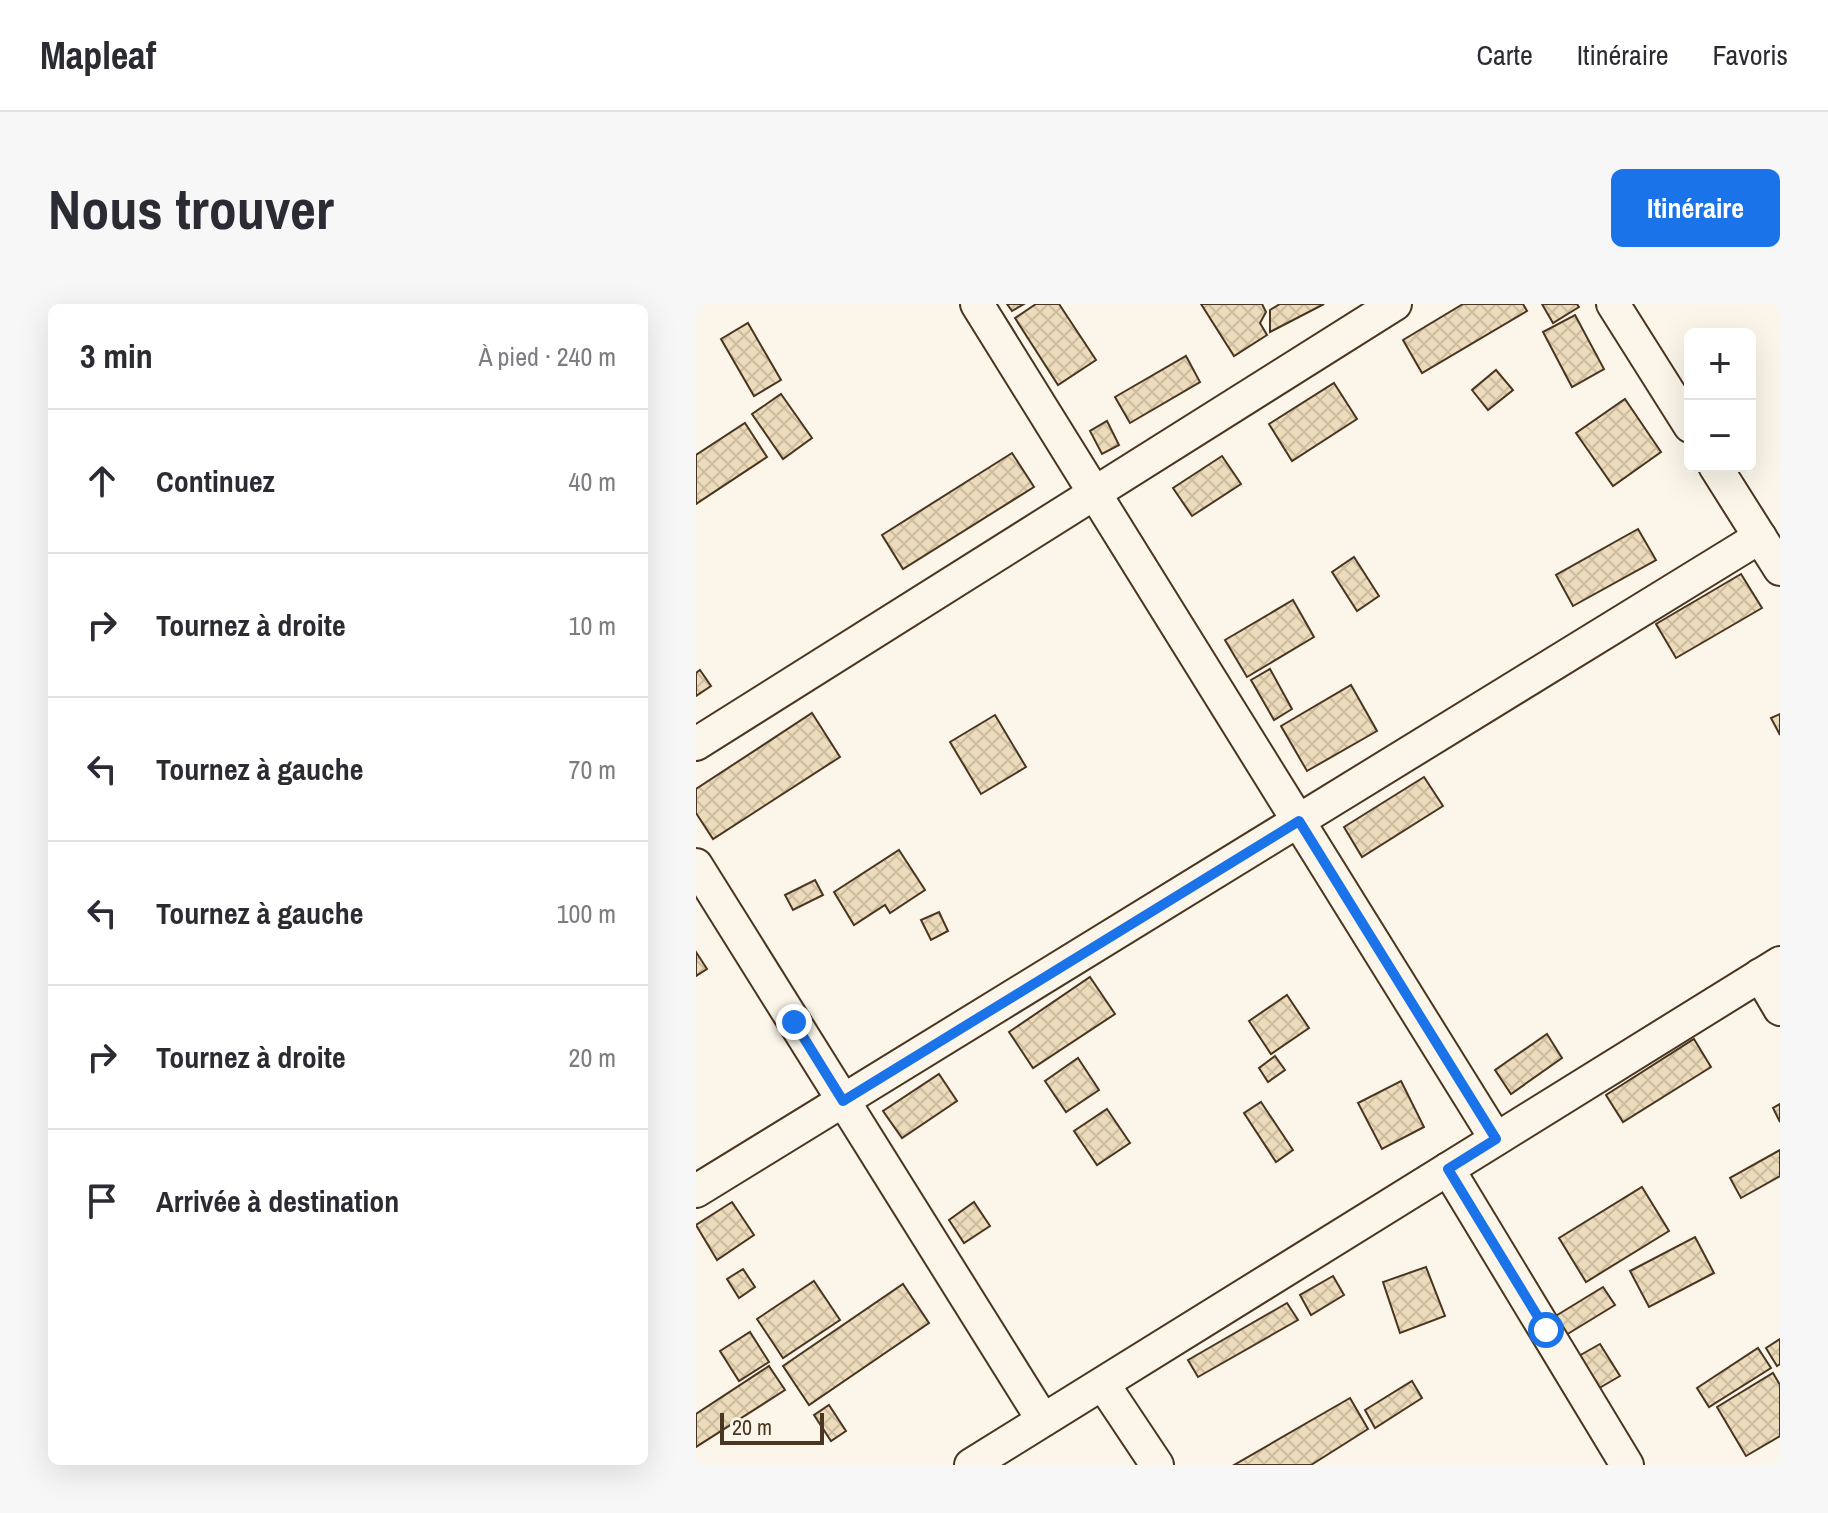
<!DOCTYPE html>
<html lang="fr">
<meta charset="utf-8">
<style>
body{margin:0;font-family:"Archivo Narrow",sans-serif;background:#f7f7f7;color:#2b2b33}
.controls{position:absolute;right:24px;top:24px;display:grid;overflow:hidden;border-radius:12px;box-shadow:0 8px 32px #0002}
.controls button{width:72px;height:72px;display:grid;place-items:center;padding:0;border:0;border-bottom:2px solid #e1e1e2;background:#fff;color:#2b2b33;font:40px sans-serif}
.scale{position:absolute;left:24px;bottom:20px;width:104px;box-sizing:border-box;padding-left:8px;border:4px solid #4a3520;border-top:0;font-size:22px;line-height:28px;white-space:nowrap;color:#4a3520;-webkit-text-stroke:6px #fbf6e9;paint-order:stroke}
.stop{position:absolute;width:24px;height:24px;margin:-18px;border:6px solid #1a73e8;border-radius:50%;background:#fff}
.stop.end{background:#1a73e8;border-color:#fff;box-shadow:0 2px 8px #0008}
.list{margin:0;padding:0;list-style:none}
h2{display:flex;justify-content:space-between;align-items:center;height:104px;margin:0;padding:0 32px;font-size:34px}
h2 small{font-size:26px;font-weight:400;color:#7c7c81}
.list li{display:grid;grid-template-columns:52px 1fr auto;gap:24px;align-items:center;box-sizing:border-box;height:144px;padding:0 32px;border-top:2px solid #e1e1e2}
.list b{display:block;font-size:30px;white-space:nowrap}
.list em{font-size:26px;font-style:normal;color:#7c7c81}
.icon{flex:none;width:44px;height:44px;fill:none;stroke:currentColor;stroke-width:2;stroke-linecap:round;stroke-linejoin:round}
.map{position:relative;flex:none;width:1084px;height:1161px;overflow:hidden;border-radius:12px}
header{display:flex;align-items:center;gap:48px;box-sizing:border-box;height:112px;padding:0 40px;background:#fff;border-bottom:2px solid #e1e1e2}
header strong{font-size:38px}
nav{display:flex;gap:44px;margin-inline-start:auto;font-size:28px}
.intro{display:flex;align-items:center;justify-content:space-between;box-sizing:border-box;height:192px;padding:0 48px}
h1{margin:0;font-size:56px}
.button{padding:20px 36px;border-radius:12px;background:#1a73e8;color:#fff;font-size:28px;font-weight:700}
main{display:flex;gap:48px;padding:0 48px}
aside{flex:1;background:#fff;border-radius:12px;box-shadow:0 8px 32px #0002}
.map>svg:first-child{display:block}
</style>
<header>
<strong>Mapleaf</strong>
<nav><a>Carte</a><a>Itinéraire</a><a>Favoris</a></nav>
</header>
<div class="intro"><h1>Nous trouver</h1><a class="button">Itinéraire</a></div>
<main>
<aside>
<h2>3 min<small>À pied · 240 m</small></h2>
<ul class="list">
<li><svg class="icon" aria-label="ahead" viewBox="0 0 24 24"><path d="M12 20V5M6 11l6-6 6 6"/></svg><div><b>Continuez</b></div><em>40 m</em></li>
<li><svg class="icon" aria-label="right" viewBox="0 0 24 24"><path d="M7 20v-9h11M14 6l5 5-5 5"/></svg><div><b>Tournez à droite</b></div><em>10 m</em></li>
<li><svg class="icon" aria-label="left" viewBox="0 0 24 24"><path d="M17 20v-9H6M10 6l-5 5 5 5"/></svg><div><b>Tournez à gauche</b></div><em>70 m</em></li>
<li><svg class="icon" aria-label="left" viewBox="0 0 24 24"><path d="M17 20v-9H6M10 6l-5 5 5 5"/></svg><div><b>Tournez à gauche</b></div><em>100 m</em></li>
<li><svg class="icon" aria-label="right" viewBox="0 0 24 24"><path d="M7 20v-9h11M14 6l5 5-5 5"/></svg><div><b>Tournez à droite</b></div><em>20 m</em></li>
<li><svg class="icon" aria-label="arrive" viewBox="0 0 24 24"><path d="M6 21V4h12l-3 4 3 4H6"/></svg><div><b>Arrivée à destination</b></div></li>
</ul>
</aside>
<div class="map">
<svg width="1084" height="1161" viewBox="0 0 1084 1161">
<defs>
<pattern id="building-cross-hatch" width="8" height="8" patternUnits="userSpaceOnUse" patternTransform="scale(2)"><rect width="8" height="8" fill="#ecdcbc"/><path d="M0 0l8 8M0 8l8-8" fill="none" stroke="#ccbda1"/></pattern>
</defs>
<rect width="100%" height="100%" fill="#fbf6e9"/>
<g fill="url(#building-cross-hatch)" stroke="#4a3520" stroke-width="2">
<polygon points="311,0 328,0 316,7"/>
<polygon points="340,0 363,0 400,56 362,81 319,14"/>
<polygon points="505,0 566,0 570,8 564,19 571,31 538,52"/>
<polygon points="584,0 628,0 574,28 574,6"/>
<polygon points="767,0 827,0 831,7 726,69 707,36"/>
<polygon points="846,0 881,0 883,3 857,19"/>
<polygon points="879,11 908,65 876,83 847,28"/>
<polygon points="52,19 85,76 58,92 25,35"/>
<polygon points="490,52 504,78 434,119 419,93"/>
<polygon points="800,66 817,86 792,106 776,86"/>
<polygon points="638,79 661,115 596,157 573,120"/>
<polygon points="85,90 116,134 87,155 56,110"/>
<polygon points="929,95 965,148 917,182 880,129"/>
<polygon points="411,117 423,141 406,150 394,127"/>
<polygon points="49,119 71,153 0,200 0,151"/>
<polygon points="316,149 338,183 207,265 186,231"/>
<polygon points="526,152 545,180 496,212 477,184"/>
<polygon points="942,225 960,256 877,302 860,271"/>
<polygon points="658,253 683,292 661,307 636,268"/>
<polygon points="1045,270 1066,304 980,354 960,320"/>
<polygon points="597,296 618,333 551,373 529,336"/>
<polygon points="574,365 596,405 578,416 555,376"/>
<polygon points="4,366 15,382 0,392 0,369"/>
<polygon points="655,381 681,427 611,467 585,422"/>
<polygon points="116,409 144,453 17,535 0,509 0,485"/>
<polygon points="1084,410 1084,431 1075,414"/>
<polygon points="299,411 330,463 285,490 254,438"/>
<polygon points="728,473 747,502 666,553 648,523"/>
<polygon points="203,546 229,586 194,609 189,601 158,621 138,588"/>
<polygon points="119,576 127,591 97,606 89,591"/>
<polygon points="243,608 252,627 235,636 225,616"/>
<polygon points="0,648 11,665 0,672"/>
<polygon points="394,673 419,710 337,764 313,728"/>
<polygon points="591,691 613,724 575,750 553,717"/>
<polygon points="851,730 866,754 815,790 799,766"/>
<polygon points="998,735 1015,763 927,818 910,791"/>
<polygon points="579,752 589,766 572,778 563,764"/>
<polygon points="382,754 403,786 370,808 349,777"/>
<polygon points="243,770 261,797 206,834 187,807"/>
<polygon points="705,777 728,823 686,845 662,799"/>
<polygon points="565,798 597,846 580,858 548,809"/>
<polygon points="1084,800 1084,818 1077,804"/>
<polygon points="411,805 434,839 401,861 378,827"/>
<polygon points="1084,846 1084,872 1045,894 1034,874"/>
<polygon points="946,883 973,927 890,978 863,934"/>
<polygon points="36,898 58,931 21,956 0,921"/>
<polygon points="278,898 294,922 268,939 253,916"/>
<polygon points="999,933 1018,969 953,1003 934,967"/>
<polygon points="730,963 749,1012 704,1029 687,978"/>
<polygon points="47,965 59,983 43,994 31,975"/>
<polygon points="637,972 648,991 615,1011 604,991"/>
<polygon points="118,977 144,1016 87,1054 61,1015"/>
<polygon points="207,980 233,1019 113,1101 87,1062"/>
<polygon points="907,983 919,1001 870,1031 858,1013"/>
<polygon points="591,999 602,1016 502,1073 492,1056"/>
<polygon points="54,1028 73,1058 43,1077 24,1047"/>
<polygon points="1084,1035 1084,1060 1081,1062 1070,1044"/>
<polygon points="904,1040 924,1072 900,1086 881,1053"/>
<polygon points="1062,1044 1075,1064 1013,1103 1001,1084"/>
<polygon points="73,1062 89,1086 0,1143 0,1110"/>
<polygon points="1077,1069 1084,1081 1084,1132 1050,1152 1021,1103"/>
<polygon points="716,1077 726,1094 679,1124 669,1106"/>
<polygon points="654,1094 672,1125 615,1161 538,1161"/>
<polygon points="133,1101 150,1127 135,1137 118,1111"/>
</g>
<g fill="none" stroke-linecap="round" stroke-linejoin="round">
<g stroke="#4a3520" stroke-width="36">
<g id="street">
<polyline points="281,0 800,835"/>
<polyline points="917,0 994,122"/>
<polyline points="1019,162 1084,265"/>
<polyline points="0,440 699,0"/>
<polyline points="0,561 347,1116"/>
<polyline points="1064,671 1084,705"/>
<polyline points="752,865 931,1161"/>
<polyline points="0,887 1064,233"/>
<polyline points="407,1080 461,1161"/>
<polyline points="275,1161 1084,659"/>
</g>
</g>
<use href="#street" stroke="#fbf6e9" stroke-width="32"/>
</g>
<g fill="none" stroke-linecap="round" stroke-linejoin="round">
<polyline stroke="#1a73e8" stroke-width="10" points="98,718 147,797 603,517 800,835 752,865 850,1026"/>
</g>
</svg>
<div class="controls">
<button>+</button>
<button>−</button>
</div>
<div class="scale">20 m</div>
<div class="stop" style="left:850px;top:1026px"></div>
<div class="stop end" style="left:98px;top:718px"></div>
</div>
</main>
